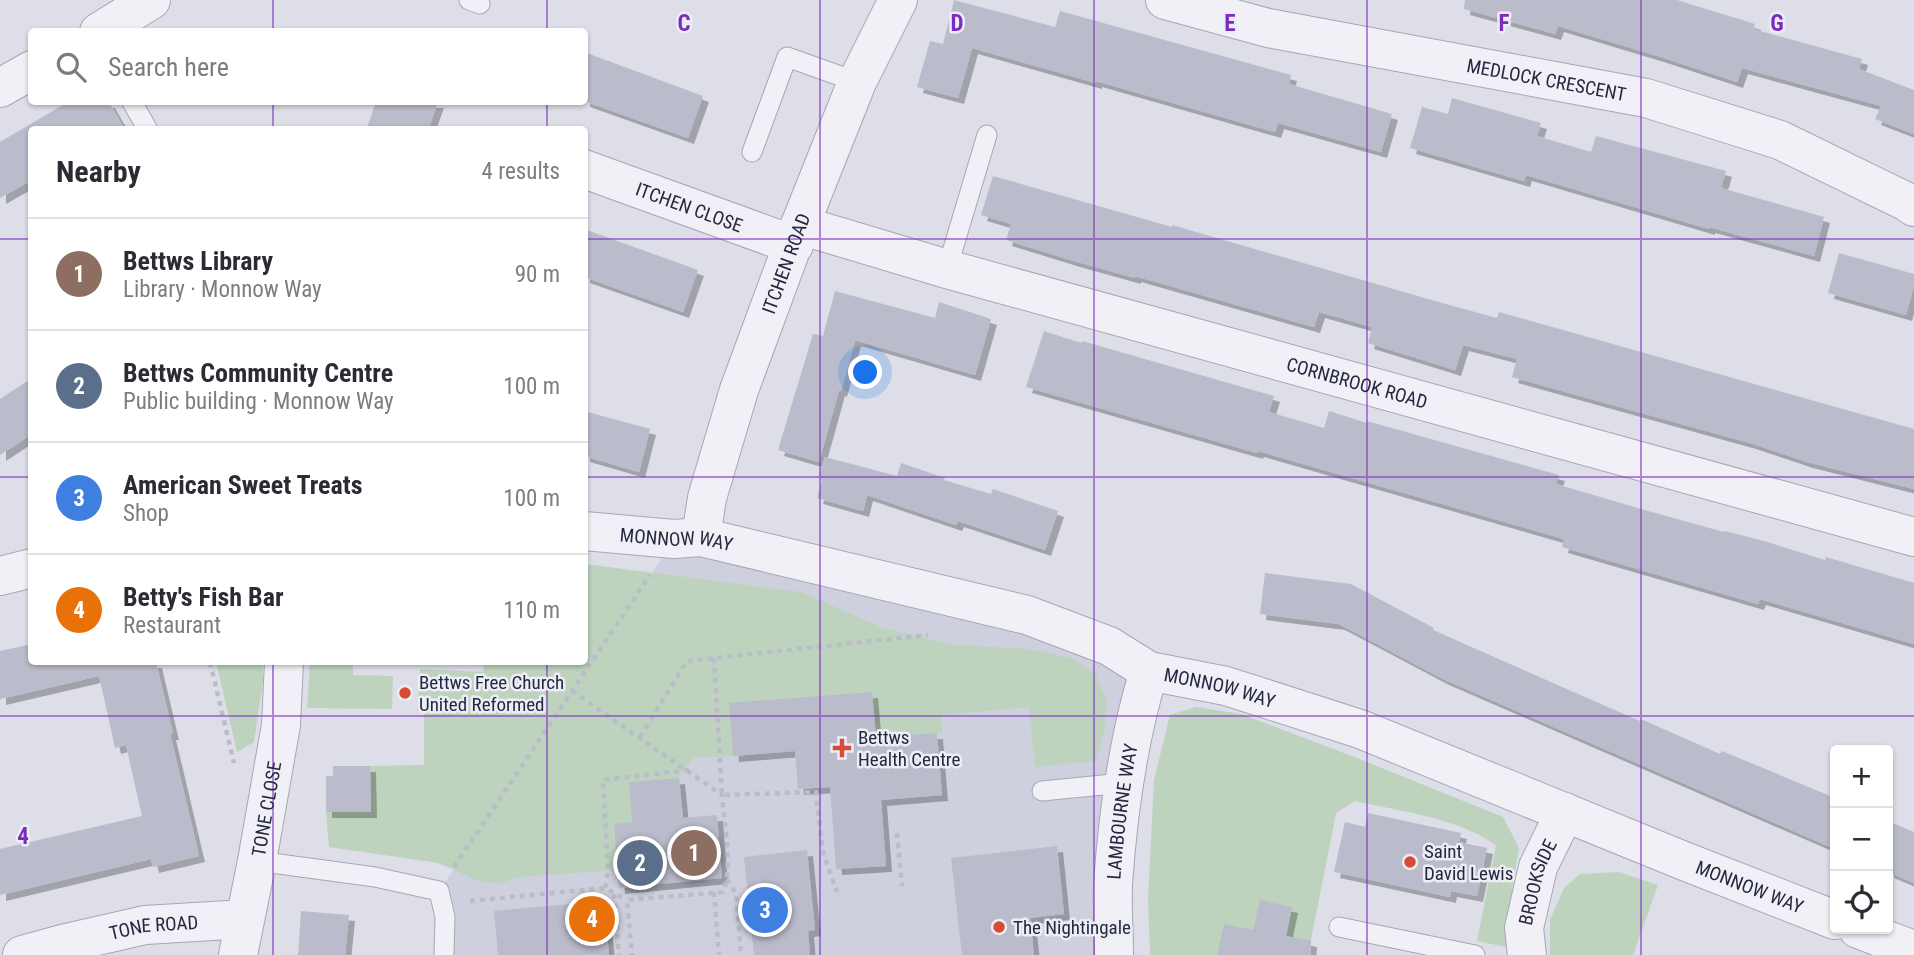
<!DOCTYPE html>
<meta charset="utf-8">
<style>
body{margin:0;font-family:"Roboto Condensed",sans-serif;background:#f7f7f7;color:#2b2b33}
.controls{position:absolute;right:21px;bottom:21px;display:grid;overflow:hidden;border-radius:7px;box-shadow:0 2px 5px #0004}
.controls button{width:63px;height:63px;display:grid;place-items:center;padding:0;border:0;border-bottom:2px solid #e1e1e2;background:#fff;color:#2b2b33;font:35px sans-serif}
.you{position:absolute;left:866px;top:373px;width:24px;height:24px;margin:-18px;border:5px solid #fff;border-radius:50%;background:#1a73e8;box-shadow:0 0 0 10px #1a73e833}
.badge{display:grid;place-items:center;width:46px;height:46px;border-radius:50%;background:#db2777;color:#fff;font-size:23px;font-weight:700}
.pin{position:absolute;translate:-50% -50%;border:4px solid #fff;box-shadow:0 2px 7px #0006}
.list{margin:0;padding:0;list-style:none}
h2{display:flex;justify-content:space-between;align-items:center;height:91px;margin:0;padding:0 28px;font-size:30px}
h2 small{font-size:23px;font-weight:400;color:#7c7c81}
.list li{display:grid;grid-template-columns:46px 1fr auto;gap:21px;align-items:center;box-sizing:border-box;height:112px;padding:0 28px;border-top:2px solid #e1e1e2}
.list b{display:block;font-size:26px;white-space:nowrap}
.list p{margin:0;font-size:23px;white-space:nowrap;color:#7c7c81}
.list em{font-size:23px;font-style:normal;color:#7c7c81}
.icon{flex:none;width:38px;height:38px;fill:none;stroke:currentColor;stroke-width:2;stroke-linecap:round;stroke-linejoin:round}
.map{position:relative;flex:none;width:1914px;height:955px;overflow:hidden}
.search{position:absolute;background:#fff;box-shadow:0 2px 5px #0004;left:28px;top:28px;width:560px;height:77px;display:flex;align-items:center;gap:18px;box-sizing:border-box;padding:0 24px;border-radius:7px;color:#7c7c81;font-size:26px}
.panel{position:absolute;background:#fff;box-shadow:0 2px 5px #0004;left:28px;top:126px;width:560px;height:539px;border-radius:7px}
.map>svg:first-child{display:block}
</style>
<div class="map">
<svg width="1914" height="955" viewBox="0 0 1914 955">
<defs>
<filter id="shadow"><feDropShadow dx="6" dy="6" stdDeviation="0" flood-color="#0004"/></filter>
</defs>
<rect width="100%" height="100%" fill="#dddee8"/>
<polygon fill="#cfd0dd" points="701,537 1149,671 1114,955 444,955 439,891 575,693 674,539"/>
<g fill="#bdd3be">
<polygon points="585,564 801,592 883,628 952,645 1031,649 1074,659 1096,675 1107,702 1104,732 1096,761 1035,767 1029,707 941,715 942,733 876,737 872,692 729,704 733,756 693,758 679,778 629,782 632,822 614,824 618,870 520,877 499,884 479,881 438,863 329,847 326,812 371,812 370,766 424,765 424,711 417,711 420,669 483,672 484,662 584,662"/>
<polygon points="216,662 262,662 263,680 254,742 237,752"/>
<polygon points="310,662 353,662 353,675 393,676 392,709 307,708"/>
<path d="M1196,707L1241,714L1352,756L1503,817L1519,848L1513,883L1506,947L1477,941L1496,845C1455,817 1402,812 1355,801L1336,813L1308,955H1150L1148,900L1154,780L1170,715Z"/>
<polygon points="1619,872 1658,885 1633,955 1550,955 1550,920 1564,888 1580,874"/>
</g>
<g fill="#babccb" filter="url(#shadow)">
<polygon points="954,0 1055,27 1060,11 1291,75 1289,84 1392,114 1381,152 1278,123 1275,132 1096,81 1096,83 972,48 958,98 917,87 930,41 943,44"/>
<polygon points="1465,0 1677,0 1755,24 1753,29 1862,59 1859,69 1914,90 1914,134 1875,119 1881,106 1742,68 1737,82 1661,57 1558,26 1555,34 1464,9"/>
<polygon points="584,52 703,96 688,138 584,101"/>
<polygon points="1452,98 1541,123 1537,136 1591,152 1596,136 1726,171 1721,188 1824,217 1814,256 1709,227 1709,229 1526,175 1524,181 1410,148 1422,107 1448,114"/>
<polygon points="68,102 109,102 125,130 32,130 32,180 0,198 0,142"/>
<polygon points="376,102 438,102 428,130 366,130"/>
<polygon points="993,176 1172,227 1172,225 1435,301 1497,318 1499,312 1914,429 1914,489 1807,462 1750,443 1512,377 1517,359 1463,345 1455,370 1368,343 1372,327 1319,312 1314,327 1135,276 1135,278 1074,261 1006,240 1011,224 981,215"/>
<polygon points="584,229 698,270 683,312 584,277"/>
<polygon points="1839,253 1914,274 1914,286 1906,315 1828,293"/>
<polygon points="835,291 935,318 939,302 991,319 975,375 855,340 841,391 839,390 819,462 778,450 813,334 823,336"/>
<polygon points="1044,331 1081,343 1082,341 1274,396 1269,412 1324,428 1329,411 1367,423 1367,421 1559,475 1556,484 1648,511 1724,532 1725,531 1764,541 1825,560 1826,557 1914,583 1914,644 1760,599 1758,604 1562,547 1564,539 1505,522 1258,451 1257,453 1026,387"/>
<polygon points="32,378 32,434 0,455 0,399"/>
<polygon points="584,411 650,429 639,472 584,456"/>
<polygon points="825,457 897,476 901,463 945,478 944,480 991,494 993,489 1058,511 1045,550 958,521 956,525 867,495 863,511 817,498 822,480 818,478"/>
<polygon points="1265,573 1351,584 1434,628 1433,630 1553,683 1640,721 1641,719 1720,754 1722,751 1835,798 1835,849 1443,679 1339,624 1260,614"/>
<polygon points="32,644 32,662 156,662 173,734 170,734 199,856 153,867 151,859 0,895 0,849 142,816 126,745 115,748 99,676 0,699 0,651"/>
<polygon points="872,692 876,737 937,733 942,795 881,800 886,866 836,869 830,787 798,789 795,751 733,756 729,703"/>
<polygon points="333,766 370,766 371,812 326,812 326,776 333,776"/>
<polygon points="679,778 683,818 717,815 722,878 619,888 614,824 632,822 629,782"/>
<polygon points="1368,813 1461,833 1459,842 1487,848 1477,896 1451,891 1450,897 1334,872 1345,822 1365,827"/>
<polygon points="1888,821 1914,832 1914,883 1888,872"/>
<polygon points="1057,846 1064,914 1030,918 1034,955 962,955 951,858"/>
<polygon points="807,850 815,930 808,931 810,955 754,955 744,857"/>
<polygon points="1260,900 1292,907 1286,936 1311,941 1310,955 1217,955 1224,924 1253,930"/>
<polygon points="604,901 609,955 498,955 494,911"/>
<polygon points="301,911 349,915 345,955 298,955"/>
</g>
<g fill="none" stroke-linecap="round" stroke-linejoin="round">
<g stroke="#a6a7b6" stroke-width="21">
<g id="service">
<polyline points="469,0 480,4"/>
<polyline points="132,102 148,130"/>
<polyline points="752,152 787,57 857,82"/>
<polyline points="947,269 987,135"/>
<polyline points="1042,791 1123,783"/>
<polyline points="257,861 375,877 439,891 445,917 444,955"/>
<polyline points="1339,927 1475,955"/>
</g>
</g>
<g stroke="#a6a7b6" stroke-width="40">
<g id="minor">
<path id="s1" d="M1165,0L1268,28L1646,98L1780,140L1907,202L1914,207"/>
<polyline points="99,32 151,0"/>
<polyline points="0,88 32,70"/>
<path id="s2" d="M584,169L794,245"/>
<path id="s3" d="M800,225L947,269L1914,537"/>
<path id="s4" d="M701,537L707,498L739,390L800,225L857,82L898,0"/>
<path id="s5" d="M22,955L62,944L145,925L245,919"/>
<path id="s6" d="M238,955L257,861L281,725L284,662"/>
<path id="s7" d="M1114,955C1114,932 1112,908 1113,884C1118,812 1128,740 1149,671"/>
<path id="s8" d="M1527,955L1524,928L1538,867L1565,812"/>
</g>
</g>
<g stroke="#a6a7b6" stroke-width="40">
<g id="tertiary">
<path id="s9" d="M584,531L674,539L701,537L1027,615L1109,646L1149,671L1226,686L1360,729L1684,861L1835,920"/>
<polyline points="0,576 32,568"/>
<polyline points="1858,929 1914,950"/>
</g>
</g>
<g stroke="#bbbcc7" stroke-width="4.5" stroke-dasharray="5 5" stroke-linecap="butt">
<polyline points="714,658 722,795 816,792 823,853 837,892"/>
<polyline points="210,662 234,763"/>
<path d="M572,691L722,795C724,821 733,868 723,892L627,900L632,955"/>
<polyline points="640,737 687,661 928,635"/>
<polyline points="897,833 902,886"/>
<polyline points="454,867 650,575"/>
<polyline points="727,879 736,893 741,955"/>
<polyline points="605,888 608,870 603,780 689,770"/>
<polyline points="714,892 719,955"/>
<polyline points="614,894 619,955"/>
<polyline points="470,901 605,888 627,900"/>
</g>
<use href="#service" stroke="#f0f0f6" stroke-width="19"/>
<use href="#minor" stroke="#f0f0f6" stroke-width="38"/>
<use href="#tertiary" stroke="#f0f0f6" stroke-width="38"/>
</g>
<path fill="none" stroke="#7b2cbf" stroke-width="2" stroke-opacity="0.55" d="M273,0V32M547,0V32M820,0V955M1094,0V955M1367,0V955M1641,0V955M273,102V130M547,102V130M0,239H32M584,239H1914M0,477H32M584,477H1914M273,662V955M547,662V955M0,716H1914"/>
<g fill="#d84b37" stroke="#eceef6" stroke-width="2.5">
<circle cx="405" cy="693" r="7"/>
<path d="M838.5 737.5h7v7h7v7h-7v7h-7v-7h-7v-7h7z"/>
<circle cx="1410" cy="862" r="7"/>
<circle cx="999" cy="927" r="7"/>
</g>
<g text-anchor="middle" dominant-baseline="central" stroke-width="5" stroke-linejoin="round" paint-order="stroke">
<g font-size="19" fill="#252840" stroke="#eceef6">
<text stroke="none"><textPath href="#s1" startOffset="390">MEDLOCK CRESCENT</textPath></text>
<text stroke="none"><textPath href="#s2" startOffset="112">ITCHEN CLOSE</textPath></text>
<text stroke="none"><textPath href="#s4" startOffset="287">ITCHEN ROAD</textPath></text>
<text stroke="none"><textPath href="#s3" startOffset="579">CORNBROOK ROAD</textPath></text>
<text stroke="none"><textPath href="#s9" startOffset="93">MONNOW WAY</textPath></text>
<text stroke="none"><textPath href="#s9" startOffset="660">MONNOW WAY</textPath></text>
<text stroke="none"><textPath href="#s6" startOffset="149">TONE CLOSE</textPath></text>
<text stroke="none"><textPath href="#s7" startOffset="144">LAMBOURNE WAY</textPath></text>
<text stroke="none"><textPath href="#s8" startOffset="75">BROOKSIDE</textPath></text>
<text stroke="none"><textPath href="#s9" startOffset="1227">MONNOW WAY</textPath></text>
<text stroke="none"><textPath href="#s5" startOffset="135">TONE ROAD</textPath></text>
</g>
<g font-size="19" fill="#252840" stroke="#eceef6" text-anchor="start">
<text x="419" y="682">Bettws Free Church<tspan x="419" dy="22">United Reformed</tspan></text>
<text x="858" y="737">Bettws<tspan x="858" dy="22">Health Centre</tspan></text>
<text x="1424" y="851">Saint<tspan x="1424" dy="22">David Lewis</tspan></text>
<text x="1013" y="927">The Nightingale</text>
</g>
</g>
<g font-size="23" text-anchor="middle" font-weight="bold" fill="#7b2cbf" stroke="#eceef6" stroke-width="5" stroke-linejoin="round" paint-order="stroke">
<text x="684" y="31">C</text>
<text x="957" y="31">D</text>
<text x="1230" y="31">E</text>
<text x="1504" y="31">F</text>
<text x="1777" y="31">G</text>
<text x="23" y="844">4</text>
</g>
</svg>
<div class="controls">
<button>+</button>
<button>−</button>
<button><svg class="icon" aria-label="locate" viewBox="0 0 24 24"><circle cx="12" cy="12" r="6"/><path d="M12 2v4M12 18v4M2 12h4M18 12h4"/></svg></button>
</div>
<div class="you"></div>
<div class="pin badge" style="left:694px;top:853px;background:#8d6e63">1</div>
<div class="pin badge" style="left:640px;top:863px;background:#5c6f8a">2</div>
<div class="pin badge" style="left:765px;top:910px;background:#3f7fe0">3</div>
<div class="pin badge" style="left:592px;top:919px;background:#e8710a">4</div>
<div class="search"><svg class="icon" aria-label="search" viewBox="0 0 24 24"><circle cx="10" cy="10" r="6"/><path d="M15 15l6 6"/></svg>Search here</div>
<section class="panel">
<h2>Nearby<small>4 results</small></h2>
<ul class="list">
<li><span class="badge" style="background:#8d6e63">1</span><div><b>Bettws Library</b><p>Library · Monnow Way</p></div><em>90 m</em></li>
<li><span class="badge" style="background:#5c6f8a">2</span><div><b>Bettws Community Centre</b><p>Public building · Monnow Way</p></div><em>100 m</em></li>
<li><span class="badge" style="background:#3f7fe0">3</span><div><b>American Sweet Treats</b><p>Shop</p></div><em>100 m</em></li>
<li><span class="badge" style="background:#e8710a">4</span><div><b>Betty's Fish Bar</b><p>Restaurant</p></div><em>110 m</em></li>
</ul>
</section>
</div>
